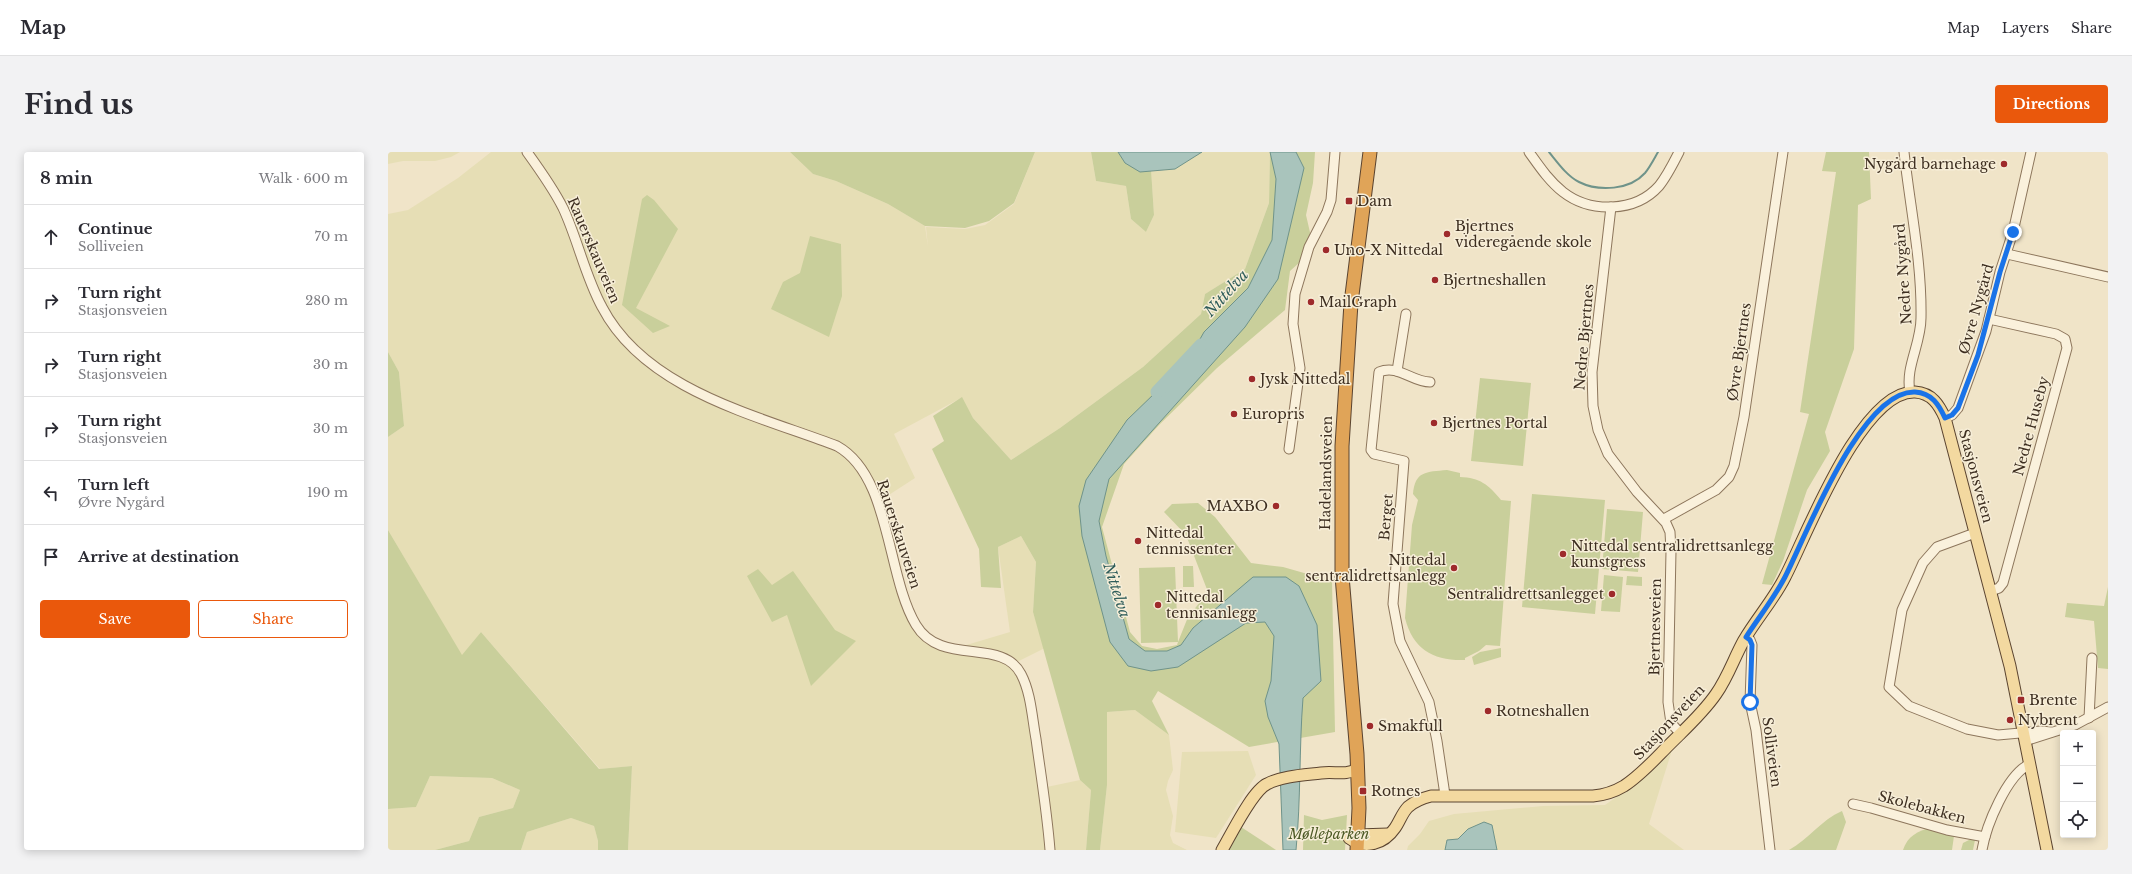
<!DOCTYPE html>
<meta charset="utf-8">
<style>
body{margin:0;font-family:"Libre Baskerville",serif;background:#f2f2f3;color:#2b2b33}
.controls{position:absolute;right:12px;bottom:12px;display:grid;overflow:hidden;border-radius:4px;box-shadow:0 2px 10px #0003}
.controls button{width:36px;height:36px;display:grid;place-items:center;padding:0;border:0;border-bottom:1px solid #e1e1e2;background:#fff;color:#2b2b33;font:20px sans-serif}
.stop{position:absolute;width:12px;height:12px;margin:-9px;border:3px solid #1a73e8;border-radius:50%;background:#fff}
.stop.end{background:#1a73e8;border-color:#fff;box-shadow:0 1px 4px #0008}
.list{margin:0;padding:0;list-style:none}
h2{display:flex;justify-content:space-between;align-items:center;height:52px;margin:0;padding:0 16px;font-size:17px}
h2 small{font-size:13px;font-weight:400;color:#7c7c81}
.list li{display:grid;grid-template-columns:26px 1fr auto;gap:12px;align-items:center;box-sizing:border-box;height:64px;padding:0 16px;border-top:1px solid #e1e1e2}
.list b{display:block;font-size:15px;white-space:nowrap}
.list p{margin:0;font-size:13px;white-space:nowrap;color:#7c7c81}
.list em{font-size:13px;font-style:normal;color:#7c7c81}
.actions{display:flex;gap:8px;padding:12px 16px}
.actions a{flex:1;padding:9px 0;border:1px solid #ea580c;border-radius:4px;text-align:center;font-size:14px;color:#ea580c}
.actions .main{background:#ea580c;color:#fff}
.icon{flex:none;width:22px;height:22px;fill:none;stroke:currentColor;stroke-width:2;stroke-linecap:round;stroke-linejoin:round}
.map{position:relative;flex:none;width:1720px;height:698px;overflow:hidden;border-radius:4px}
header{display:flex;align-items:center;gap:24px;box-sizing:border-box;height:56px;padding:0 20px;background:#fff;border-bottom:1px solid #e1e1e2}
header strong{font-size:19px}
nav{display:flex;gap:22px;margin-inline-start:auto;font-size:14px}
.intro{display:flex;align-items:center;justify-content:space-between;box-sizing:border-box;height:96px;padding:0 24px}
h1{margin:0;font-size:28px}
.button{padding:10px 18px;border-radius:4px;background:#ea580c;color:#fff;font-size:14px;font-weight:700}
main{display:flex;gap:24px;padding:0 24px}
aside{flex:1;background:#fff;border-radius:4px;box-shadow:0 2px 10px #0003}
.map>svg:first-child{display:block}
</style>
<header>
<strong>Map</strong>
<nav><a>Map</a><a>Layers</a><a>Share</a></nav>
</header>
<div class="intro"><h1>Find us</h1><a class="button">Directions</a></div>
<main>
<aside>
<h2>8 min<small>Walk · 600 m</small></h2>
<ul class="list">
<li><svg class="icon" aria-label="ahead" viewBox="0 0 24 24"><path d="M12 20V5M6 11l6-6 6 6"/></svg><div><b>Continue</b><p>Solliveien</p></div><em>70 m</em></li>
<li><svg class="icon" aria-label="right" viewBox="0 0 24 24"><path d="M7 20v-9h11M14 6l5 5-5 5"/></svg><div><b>Turn right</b><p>Stasjonsveien</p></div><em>280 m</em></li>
<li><svg class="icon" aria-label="right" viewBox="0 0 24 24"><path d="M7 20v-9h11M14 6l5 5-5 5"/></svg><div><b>Turn right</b><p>Stasjonsveien</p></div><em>30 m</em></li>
<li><svg class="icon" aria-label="right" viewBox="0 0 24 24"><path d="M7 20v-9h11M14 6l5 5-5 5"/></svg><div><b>Turn right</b><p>Stasjonsveien</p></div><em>30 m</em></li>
<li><svg class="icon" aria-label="left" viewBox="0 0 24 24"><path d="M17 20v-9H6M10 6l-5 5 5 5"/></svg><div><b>Turn left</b><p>Øvre Nygård</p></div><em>190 m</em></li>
<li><svg class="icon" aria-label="arrive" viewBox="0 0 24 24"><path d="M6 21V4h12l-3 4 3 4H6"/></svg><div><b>Arrive at destination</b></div></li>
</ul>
<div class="actions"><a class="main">Save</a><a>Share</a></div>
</aside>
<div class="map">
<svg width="1720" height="698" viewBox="0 0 1720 698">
<rect width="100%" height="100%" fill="#f0e4c8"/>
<g fill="#e6deb5">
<polygon points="0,0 72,0 63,5 47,9 15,9 0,12"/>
<polygon points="103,0 402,0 425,22 448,29 500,52 537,74 540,95 538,75 577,77 597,73 626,52 647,0 703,0 708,29 738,34 743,67 758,80 766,63 763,17 792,0 882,0 881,51 857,117 817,142 813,162 755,215 672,276 623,308 585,266 573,246 506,282 527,326 490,350 500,396 534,482 565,497 622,480 610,395 633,384 648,410 645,460 657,496 623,513 640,536 654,636 692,628 703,638 698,698 240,698 244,614 212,617 93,480 74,504 0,378 0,285 16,274 11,220 0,200 0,62 20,58 70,26"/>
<polygon points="747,558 781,583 785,618 780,629 778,638 785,664 782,683 785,691 799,698 712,698 719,633 719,560"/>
<polygon points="1284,598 1261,672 1296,698 1019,698 1020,694 1032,682 1041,669 1066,662 1155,654 1217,653 1251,629"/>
<polygon points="860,599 868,623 828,686 787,680 794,600"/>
<polygon points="42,624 104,626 132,638 125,656 91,665 81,689 47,698 0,698 0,657 28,655"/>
<polygon points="183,666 206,674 210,689 210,698 133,698 139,680"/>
</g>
<g fill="#c9cf9b">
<polygon points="402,0 647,0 626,51 601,69 577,76 537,74 500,52 448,29 425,22"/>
<polygon points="703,0 792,0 763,17 766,63 758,80 743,67 738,34 708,29"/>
<polygon points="882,0 927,0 925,31 918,63 924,89 912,110 902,119 897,158 829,216 771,273 736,312 714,375 742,480 754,494 769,497 789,493 790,490 753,491 751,416 787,415 790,490 800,465 820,440 798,383 776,360 784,352 810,351 827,365 863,411 895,415 944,429 947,580 861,595 770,539 764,549 781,583 747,558 719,560 719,633 712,698 698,698 703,638 692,628 645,460 648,410 633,384 610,395 613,436 593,435 591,397 544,297 556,289 545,264 574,245 585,266 623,308 672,276 755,215 813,162 817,142 857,117 881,51"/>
<polygon points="1438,0 1481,0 1483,47 1470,53 1466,197 1437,280 1442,299 1419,338 1395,409 1384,433 1374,432 1421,262 1412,260 1448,20 1434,19"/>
<polygon points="259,43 266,48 290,77 248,156 282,174 265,181 234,153 254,47"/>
<polygon points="422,84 453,92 454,144 441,185 383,157 395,130 412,121"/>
<polygon points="0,200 11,220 16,274 0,285"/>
<polygon points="1092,226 1143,231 1135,314 1083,309"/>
<path d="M1059,318L1072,321V325C1092,326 1100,332 1113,348L1123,349L1112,494L1098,493L1091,499L1077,506V508C1046,509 1025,498 1017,466L1024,373L1030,348L1025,342C1027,319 1038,320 1059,318Z"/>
<polygon points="1144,342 1217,348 1207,462 1134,455"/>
<polygon points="1219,357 1255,360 1250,420 1214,417"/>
<polygon points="0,378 74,503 93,480 211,617 244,614 240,698 210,698 210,689 206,674 183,666 139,680 133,698 47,698 81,689 91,665 125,656 132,638 104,626 42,624 28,655 0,657"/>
<polygon points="795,414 805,414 806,435 795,435"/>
<polygon points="370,417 384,433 405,419 447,478 468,489 423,534 399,463 384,470 359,424"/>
<polygon points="1216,423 1235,425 1232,460 1213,459"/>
<polygon points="1239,424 1254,425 1254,434 1238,433"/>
<polygon points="1720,435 1720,517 1710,516 1706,469 1677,465 1679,451 1716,454"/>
<polygon points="1113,496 1113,505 1086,513 1084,505 1092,500"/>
<path d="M1454,659L1458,670L1448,698H1401C1421,687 1433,668 1454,659Z"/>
<polygon points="916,663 934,668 959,663 957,698 915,698"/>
<polygon points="850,673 888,698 836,698"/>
<path d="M1543,676L1564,682L1566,684L1564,698H1515C1519,685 1530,678 1543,676Z"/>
<polygon points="1581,688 1587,688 1585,698 1573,698 1575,691"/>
</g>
<g fill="#a9c4bc" stroke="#6f938a">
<polygon points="730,0 814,0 787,17 752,20 737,11"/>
<path d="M882,0H908L916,16L890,127L857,175L721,327L711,369L718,404L741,487L757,499H779L793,493L805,476L865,425H898L911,434L929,473L933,529L915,546C911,597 913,647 908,698H895L891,592L880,565L877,549L883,529L886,484L877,470L858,471L790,515L763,519L740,514L722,490L694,384L691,354L698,328L739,268L799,210L816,180L860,136L884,88L888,27Z"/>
<polygon points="1096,670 1104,673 1109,698 1057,698 1059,688 1070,687 1080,677"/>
</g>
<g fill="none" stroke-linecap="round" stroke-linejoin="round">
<path stroke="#6f938a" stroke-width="2" d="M1161,0C1170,11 1179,24 1191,30C1211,40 1242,38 1257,21C1262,15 1266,7 1270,0"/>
<polyline stroke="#a9c4bc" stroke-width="13" points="769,240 813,193"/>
<g stroke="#8d765c" stroke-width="11">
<g id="minor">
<path d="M139,0C152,18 165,36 175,56C190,88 197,124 214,155C257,238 368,263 449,294C503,324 498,423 528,473C553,515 614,485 633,522C643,541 644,565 648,587C653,624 659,660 662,698"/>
<path d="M1141,0C1151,14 1161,29 1175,40C1202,61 1247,61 1271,34C1279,24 1285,12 1291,0"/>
<path d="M1516,0C1522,55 1534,110 1533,166C1533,192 1517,215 1522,240"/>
<polyline points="1223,55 1204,220 1205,254 1210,278 1220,302 1249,340 1278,371 1282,380 1283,399 1280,550 1283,571 1293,582"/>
<polyline points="1619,102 1720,125"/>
<polyline points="1601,167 1668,182 1677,187 1679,196 1615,431 1611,436 1603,439"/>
<polyline points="1009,219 1018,162"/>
<path d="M1042,230C1024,230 1010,212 991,220L983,298L986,302L1016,309L1005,452L1012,489L1041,550L1049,589L1057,643"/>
<polyline points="1557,266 1564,263 1570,256 1598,179 1612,120 1625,80 1643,0"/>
<polyline points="901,297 912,216 905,172 907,142 921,95 939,60 943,48 947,0"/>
<polyline points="1276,367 1328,338 1341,325 1346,314 1356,265 1395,0"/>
<polyline points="1587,381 1549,395 1535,411 1514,458 1501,535 1521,554 1579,577 1610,583 1653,579 1663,580"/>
<polyline points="1358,485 1362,488 1364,493 1362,550 1368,578 1382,698"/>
<polyline points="1701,566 1704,506"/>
<polyline points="1637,589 1687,573 1720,555"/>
<polyline points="1465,652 1483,656 1559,678 1597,685"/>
<path d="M1594,698C1598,674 1619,622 1642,612"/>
</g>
</g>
<g stroke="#5b4430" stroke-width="13">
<g id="major">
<path d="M961,686C977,698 996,692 1007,676C1012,669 1014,661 1020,655C1027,649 1035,646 1043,644H1205C1216,643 1226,640 1236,634C1253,623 1267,607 1281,593C1297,577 1315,561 1328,542C1340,525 1346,506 1356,488C1369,466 1386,447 1397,425C1418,385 1473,238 1527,240C1544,241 1551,253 1557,266L1622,514L1659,698"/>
<polyline points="962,686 970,683 1000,682"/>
<path d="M834,698C843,683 864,639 879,632C894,624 917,623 933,621C947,619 957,624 969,617"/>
</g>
</g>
<g stroke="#5b4430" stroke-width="15">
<polyline id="highway" points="969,698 971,656 969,602 954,424 954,294 963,151 982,0"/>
</g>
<use href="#minor" stroke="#faf1dc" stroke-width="9"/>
<use href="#major" stroke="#f3d9a0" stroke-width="11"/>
<use href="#highway" stroke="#e0a458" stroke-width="13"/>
</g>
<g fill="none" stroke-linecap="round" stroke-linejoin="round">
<path stroke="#1a73e8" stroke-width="5" d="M1362,550L1364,493L1362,488L1358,485C1371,465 1386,446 1397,425C1418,384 1473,238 1527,240C1544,241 1551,253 1557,266L1564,263L1570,256L1590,203L1612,120L1625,80"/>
</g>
<g fill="#9e2a2b" stroke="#f7eed8" stroke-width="1.5">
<circle cx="1616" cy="12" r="4"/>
<rect x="957" y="45" width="8" height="8" rx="2"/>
<circle cx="1059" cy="82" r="4"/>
<circle cx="938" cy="98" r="4"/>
<circle cx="1047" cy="128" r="4"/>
<circle cx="923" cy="150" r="4"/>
<circle cx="864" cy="227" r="4"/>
<circle cx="846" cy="262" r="4"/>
<circle cx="1046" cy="271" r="4"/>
<circle cx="888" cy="354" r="4"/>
<circle cx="750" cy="389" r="4"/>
<circle cx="1175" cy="402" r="4"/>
<circle cx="1066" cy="416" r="4"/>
<circle cx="1224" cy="442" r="4"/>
<circle cx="770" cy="453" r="4"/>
<rect x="1629" y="544" width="8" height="8" rx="2"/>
<circle cx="1100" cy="559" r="4"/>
<circle cx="1622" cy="568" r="4"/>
<circle cx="982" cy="574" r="4"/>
<rect x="971" y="635" width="8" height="8" rx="2"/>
</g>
<g text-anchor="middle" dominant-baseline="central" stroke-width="3" stroke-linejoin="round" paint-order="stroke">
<g font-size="14" fill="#3d2e20" stroke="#f7eed8" text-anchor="start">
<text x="1608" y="12" text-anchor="end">Nygård barnehage</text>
<text x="969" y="49">Dam</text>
<text x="1067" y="74">Bjertnes<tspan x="1067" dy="16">videregående skole</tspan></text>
<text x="946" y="98">Uno-X Nittedal</text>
<text x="1055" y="128">Bjertneshallen</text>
<text x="931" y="150">MailGraph</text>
<text x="872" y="227">Jysk Nittedal</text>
<text x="854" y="262">Europris</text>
<text x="1054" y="271">Bjertnes Portal</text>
<text x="880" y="354" text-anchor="end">MAXBO</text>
<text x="758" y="381">Nittedal<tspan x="758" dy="16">tennissenter</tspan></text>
<text x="1183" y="394">Nittedal sentralidrettsanlegg<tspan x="1183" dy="16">kunstgress</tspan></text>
<text x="1058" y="408" text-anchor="end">Nittedal<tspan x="1058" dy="16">sentralidrettsanlegg</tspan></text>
<text x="1216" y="442" text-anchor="end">Sentralidrettsanlegget</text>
<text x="778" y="445">Nittedal<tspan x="778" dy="16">tennisanlegg</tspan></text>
<text x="1641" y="548">Brente</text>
<text x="1108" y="559">Rotneshallen</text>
<text x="1630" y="568">Nybrent</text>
<text x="990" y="574">Smakfull</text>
<text x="983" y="639">Rotnes</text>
</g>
<g font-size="14" fill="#3d2e20" stroke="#f7eed8">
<text transform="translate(206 98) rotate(67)">Rauerskauveien</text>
<text transform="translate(1515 122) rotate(-94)">Nedre Nygård</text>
<text transform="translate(1588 157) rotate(-74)">Øvre Nygård</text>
<text transform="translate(1196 185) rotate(-85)">Nedre Bjertnes</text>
<text transform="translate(1351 200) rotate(-82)">Øvre Bjertnes</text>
<text transform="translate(1643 274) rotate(-75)">Nedre Huseby</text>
<text transform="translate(938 321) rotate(-89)">Hadelandsveien</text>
<text transform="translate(1588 324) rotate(75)">Stasjonsveien</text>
<text transform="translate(998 365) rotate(-85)">Berget</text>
<text transform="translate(511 382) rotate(72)">Rauerskauveien</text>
<text transform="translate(1267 475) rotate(-89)">Bjertnesveien</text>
<text transform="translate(1281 570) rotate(-47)">Stasjonsveien</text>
<text transform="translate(1384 600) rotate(82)">Solliveien</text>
<text transform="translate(1534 655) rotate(15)">Skolebakken</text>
</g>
<g font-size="14" font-style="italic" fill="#4d5a26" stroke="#f7eed8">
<text x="941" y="682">Mølleparken</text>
</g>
<g font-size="15" font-style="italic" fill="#2f5d5a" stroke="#f7eed8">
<text transform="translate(838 141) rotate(-48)">Nittelva</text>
<text transform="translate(729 438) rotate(72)">Nittelva</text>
</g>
</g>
</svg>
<div class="controls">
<button>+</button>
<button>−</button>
<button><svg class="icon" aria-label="locate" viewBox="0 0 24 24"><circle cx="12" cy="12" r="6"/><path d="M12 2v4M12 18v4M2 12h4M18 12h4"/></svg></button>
</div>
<div class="stop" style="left:1362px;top:550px"></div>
<div class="stop end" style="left:1625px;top:80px"></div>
</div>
</main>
